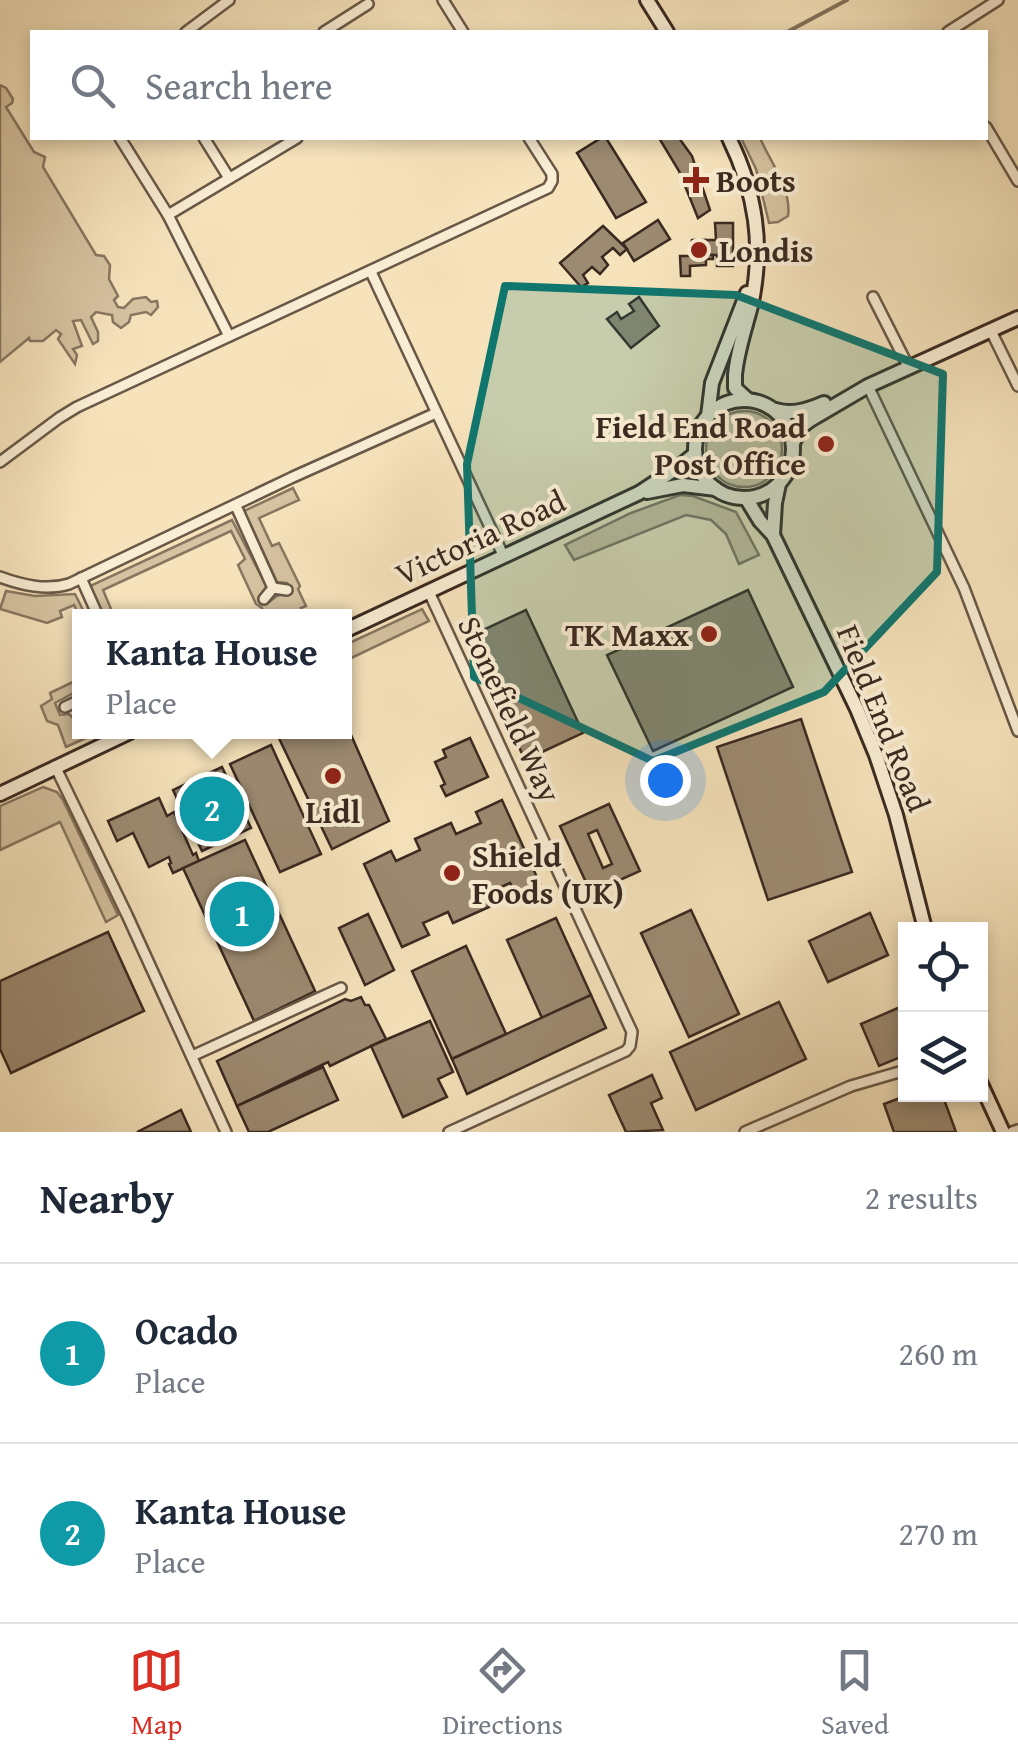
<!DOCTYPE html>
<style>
body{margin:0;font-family:"Gentium Book Plus",serif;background:#f6f6f7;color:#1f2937}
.controls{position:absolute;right:30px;bottom:30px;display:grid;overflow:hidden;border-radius:0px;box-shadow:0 5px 15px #0003}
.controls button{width:90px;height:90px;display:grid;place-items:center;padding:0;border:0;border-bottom:2px solid #e0e1e3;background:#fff;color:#1f2937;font:50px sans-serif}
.you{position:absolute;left:665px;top:780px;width:35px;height:35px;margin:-25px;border:8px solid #fff;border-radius:50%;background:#1a73e8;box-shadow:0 0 0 15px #1a73e833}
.badge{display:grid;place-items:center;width:65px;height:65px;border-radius:50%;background:#d93025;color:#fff;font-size:32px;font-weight:700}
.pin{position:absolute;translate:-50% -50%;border:5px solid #fff;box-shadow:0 2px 10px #0006}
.popup{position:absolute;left:72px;top:609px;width:280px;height:130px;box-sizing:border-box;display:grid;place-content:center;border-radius:0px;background:#fff;filter:drop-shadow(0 2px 8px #0005);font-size:32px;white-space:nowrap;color:#747a83}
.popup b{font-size:38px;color:#1f2937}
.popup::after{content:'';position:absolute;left:50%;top:100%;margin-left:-20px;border:20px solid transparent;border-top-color:#fff}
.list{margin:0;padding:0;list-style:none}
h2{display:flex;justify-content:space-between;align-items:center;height:130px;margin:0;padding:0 40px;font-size:42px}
h2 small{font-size:32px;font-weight:400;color:#747a83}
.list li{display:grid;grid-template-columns:65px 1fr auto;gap:30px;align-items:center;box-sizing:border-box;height:180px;padding:0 40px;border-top:2px solid #e0e1e3}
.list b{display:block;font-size:38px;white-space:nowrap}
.list p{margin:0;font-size:32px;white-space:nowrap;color:#747a83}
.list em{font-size:32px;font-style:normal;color:#747a83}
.icon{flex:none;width:55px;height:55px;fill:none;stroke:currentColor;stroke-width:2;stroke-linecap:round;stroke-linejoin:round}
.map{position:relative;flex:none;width:1018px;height:1132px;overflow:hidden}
.search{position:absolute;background:#fff;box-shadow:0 5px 15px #0003;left:30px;right:30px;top:30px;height:110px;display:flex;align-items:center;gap:25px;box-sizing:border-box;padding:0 35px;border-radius:0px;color:#747a83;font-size:38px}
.sheet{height:490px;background:#fff}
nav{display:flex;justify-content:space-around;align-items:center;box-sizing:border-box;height:140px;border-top:2px solid #e0e1e3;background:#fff;font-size:28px;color:#747a83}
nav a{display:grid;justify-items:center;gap:5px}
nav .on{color:#d93025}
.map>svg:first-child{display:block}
</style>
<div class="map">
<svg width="1018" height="1132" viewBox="0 0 1018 1132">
<rect width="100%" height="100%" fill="#f6e3bc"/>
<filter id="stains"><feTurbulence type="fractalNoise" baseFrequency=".002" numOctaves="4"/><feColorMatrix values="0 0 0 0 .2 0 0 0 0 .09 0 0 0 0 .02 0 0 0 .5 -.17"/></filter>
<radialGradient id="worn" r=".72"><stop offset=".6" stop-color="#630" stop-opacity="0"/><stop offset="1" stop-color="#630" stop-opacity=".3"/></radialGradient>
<g fill="#d6c3a1" stroke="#887660" stroke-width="2.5">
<polygon points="0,85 6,88 13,99 12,103 6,107 34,152 45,157 43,167 96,255 104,256 110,265 109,279 118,296 114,300 118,307 124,308 133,299 146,297 151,302 157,301 158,307 151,315 146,312 131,315 129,322 121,328 113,322 112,315 96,312 91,317 98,332 98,341 93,344 81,320 73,321 82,346 73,349 77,355 75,364 58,339 61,334 56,330 43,341 30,341 29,338 0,362"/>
<path d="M741,138H760C770,161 792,190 788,216L778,222L769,223L756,169Z"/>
<circle cx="744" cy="449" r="38"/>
<polygon points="293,488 299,500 259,518 272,546 279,543 300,586 298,589 306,606 301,608 305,616 266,616 262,608 256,604 238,565 245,559 231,531 103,590 114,616 104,616 90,586 232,520 267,587 261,596 269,602 277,596 286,593 287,583 277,582 244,511"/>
<polygon points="680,495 693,496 736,512 759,555 739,564 726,534 711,520 686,515 574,560 565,545 631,513"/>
<polygon points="6,591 35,596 75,594 86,616 80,617 74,605 60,611 62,617 47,623 0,609"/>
<polygon points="422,609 429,621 345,661 345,645"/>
<polygon points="79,679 79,690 55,703 60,715 69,714 73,718 79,718 80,732 99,732 66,747 58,725 47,721 41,706 52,699 50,693"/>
<polygon points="43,787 57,792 63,800 118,915 106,922 60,822 0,850 0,806"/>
</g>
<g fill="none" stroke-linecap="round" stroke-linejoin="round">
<polyline stroke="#84735e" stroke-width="4" points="787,32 847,0"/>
</g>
<g fill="#9c8a71" stroke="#3a2920" stroke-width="2.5" fill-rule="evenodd">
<polygon points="601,138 606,138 646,202 616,218 577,153"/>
<polygon points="659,138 679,138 692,156 710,210 698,218 679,171"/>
<polygon points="658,220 670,239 634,261 623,243"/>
<polygon points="715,223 733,223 733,266 717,266 717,255 706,255 705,240 716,240"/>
<polygon points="603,226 627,249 620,255 613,248 602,257 608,265 600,274 592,267 583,275 588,283 581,287 560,263"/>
<polygon points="692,240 705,240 706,255 713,255 713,259 706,259 706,265 690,266 690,276 681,276 680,256 689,256"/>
<polygon points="639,297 659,326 631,348 607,319 617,312 621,319 634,311 629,304"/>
<polygon points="748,590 793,687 653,751 607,655"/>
<polygon points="526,610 583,733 525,760 468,637"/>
<polygon points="344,719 389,821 332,849 276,732 344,732"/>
<polygon points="801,719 852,872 768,900 717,747"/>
<polygon points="470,738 488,777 446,796 441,786 445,784 435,762 446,757 443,750"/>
<polygon points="271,745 321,854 280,872 230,764"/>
<polygon points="222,767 251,828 202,851 173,790"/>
<polygon points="159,798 167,816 174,812 193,855 196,853 199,861 173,873 169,864 171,863 169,857 149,867 133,833 117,841 108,821"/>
<polygon points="502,800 540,884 516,895 510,883 484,895 489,907 453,923 448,912 423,923 429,935 402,947 364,864 391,851 396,861 420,850 415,839 451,823 456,834 481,823 476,812"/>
<path d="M609,804L640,871L591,893L560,826ZM597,830L612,864L603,868L588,834Z"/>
<polygon points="245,840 315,991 254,1021 183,868"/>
<polygon points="691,910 739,1014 689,1037 641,933"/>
<polygon points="870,913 888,955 828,982 809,941"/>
<polygon points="368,914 394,970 365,985 339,928"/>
<polygon points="556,918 591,995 542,1018 507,940"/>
<polygon points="108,932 144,1011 11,1073 0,1049 0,981"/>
<polygon points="466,946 506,1034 452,1059 412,971"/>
<polygon points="591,995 606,1028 467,1094 452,1059"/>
<polygon points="361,997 365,1005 369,1005 386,1039 330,1066 328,1062 237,1106 217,1061 345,999 351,1001"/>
<polygon points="779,1002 806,1059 696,1110 670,1052"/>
<polygon points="905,1005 906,1055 879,1066 861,1024"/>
<polygon points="430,1021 453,1072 438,1079 447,1097 403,1117 371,1046"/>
<polygon points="323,1067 338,1100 268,1132 249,1132 237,1106"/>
<polygon points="652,1075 662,1098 651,1103 663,1130 626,1132 609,1095"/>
<polygon points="910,1094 942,1094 956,1132 894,1132 884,1104"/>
<polygon points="181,1110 191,1132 137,1132"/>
</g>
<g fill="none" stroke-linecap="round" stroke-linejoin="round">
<g stroke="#695847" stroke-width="14">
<g id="street">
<polyline points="443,0 463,32"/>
<polyline points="186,32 229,0"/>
<polyline points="324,32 368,4"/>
<polyline points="948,32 998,0"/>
<polyline points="986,127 1018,181"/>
<polyline points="120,138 168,215 229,336"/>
<polyline points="204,138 229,178"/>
<polyline points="168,215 297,138"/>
<polyline points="371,272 504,557"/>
<polyline points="873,297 908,366"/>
<polyline points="991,331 1018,386"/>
<polyline points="868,386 964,588 1018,731"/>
<polyline points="0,462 59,418 77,407 548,188 552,181 552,174 529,138"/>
<polyline points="236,506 273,588"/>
<path d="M0,577C22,585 46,591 69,584L293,477L436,413"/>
<polyline points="81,578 98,616"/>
<polyline points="429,592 632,1032 630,1046 626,1051 449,1132"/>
<polyline points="264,599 273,588 287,590"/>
<polyline points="65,707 80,700"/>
<polyline points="55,766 127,915 226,1132"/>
<polyline points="192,1056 341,988"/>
<polyline points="745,1132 851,1086 906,1070"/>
<polyline points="1012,1132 1018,1130"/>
</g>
</g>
<g stroke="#3a2920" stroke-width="18">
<g id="secondary">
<polyline points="647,0 667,32"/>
<path d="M729,138C756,193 764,246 751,306C745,329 737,352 735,375V388L748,400"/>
<circle cx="744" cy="449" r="49"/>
<path d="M776,410C792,415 808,410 824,403"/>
<polyline points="708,416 712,383 747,293"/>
<polyline points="793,443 801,427 810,420 868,386 1018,318"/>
<polyline points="647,492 683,485 716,489"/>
<polyline points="746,498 760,521 773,535 857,709 876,755 896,815 925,929"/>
<polyline points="773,535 775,503 779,484"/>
<polyline points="344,631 639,493 680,466 695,454"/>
<polyline points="0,794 130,732"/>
<polyline points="980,1082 1003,1132"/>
</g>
</g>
<use href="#street" stroke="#f9edd3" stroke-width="9"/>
<use href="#secondary" stroke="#f9edd3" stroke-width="12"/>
</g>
<path fill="#0f766e" fill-opacity="0.2" stroke="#0f766e" stroke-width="8" stroke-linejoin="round" d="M505,286L736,295L943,374L937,572L824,692L653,761L474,677L467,464Z"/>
<g fill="#8f2418" stroke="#f9edd3" stroke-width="4">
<path d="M691 165h10v10h10v10h-10v10h-10v-10h-10v-10h10z"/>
<circle cx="699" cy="250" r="10"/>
<circle cx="826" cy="444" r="10"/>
<circle cx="709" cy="634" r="10"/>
<circle cx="333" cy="776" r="10"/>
<circle cx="452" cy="873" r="10"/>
</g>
<g text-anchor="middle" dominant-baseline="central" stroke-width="8" stroke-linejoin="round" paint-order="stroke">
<g font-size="32" font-weight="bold" fill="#3a2920" stroke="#f9edd3" text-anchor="start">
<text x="716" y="180">Boots</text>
<text x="719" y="250">Londis</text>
<text x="806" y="426" text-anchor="end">Field End Road<tspan x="806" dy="37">Post Office</tspan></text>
<text x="689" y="634" text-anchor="end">TK Maxx</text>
<text x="333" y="811" text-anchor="middle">Lidl</text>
<text x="472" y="855">Shield<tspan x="472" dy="37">Foods (UK)</tspan></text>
</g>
<g font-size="32" fill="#3a2920" stroke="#f9edd3">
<text transform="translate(480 537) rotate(-25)">Victoria Road</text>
<text transform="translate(510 709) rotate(65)">Stonefield Way</text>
<text transform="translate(884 718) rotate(68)">Field End Road</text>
</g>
</g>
<rect width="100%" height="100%" filter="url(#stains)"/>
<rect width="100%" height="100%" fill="url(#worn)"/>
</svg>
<div class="controls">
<button><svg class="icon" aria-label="locate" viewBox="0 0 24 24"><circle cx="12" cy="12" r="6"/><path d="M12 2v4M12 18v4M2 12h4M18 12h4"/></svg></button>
<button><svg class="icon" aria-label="layers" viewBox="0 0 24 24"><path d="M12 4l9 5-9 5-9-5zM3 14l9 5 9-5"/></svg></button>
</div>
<div class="you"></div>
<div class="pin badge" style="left:242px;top:914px;background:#0f9aa8">1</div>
<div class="pin badge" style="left:212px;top:809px;background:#0f9aa8">2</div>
<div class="popup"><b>Kanta House</b>Place</div>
<div class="search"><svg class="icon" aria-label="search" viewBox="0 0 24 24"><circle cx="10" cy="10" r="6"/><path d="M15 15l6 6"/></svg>Search here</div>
</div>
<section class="sheet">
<h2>Nearby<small>2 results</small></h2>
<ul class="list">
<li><span class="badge" style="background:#0f9aa8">1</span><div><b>Ocado</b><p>Place</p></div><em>260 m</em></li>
<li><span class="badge" style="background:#0f9aa8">2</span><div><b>Kanta House</b><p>Place</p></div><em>270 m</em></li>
</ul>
</section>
<nav>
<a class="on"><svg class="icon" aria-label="map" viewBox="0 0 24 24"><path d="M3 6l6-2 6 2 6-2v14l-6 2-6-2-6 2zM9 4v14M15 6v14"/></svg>Map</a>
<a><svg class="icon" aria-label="directions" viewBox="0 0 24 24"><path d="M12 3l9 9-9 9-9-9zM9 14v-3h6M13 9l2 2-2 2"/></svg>Directions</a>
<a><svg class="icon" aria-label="saved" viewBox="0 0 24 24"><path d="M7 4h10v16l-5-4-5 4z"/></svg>Saved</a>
</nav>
